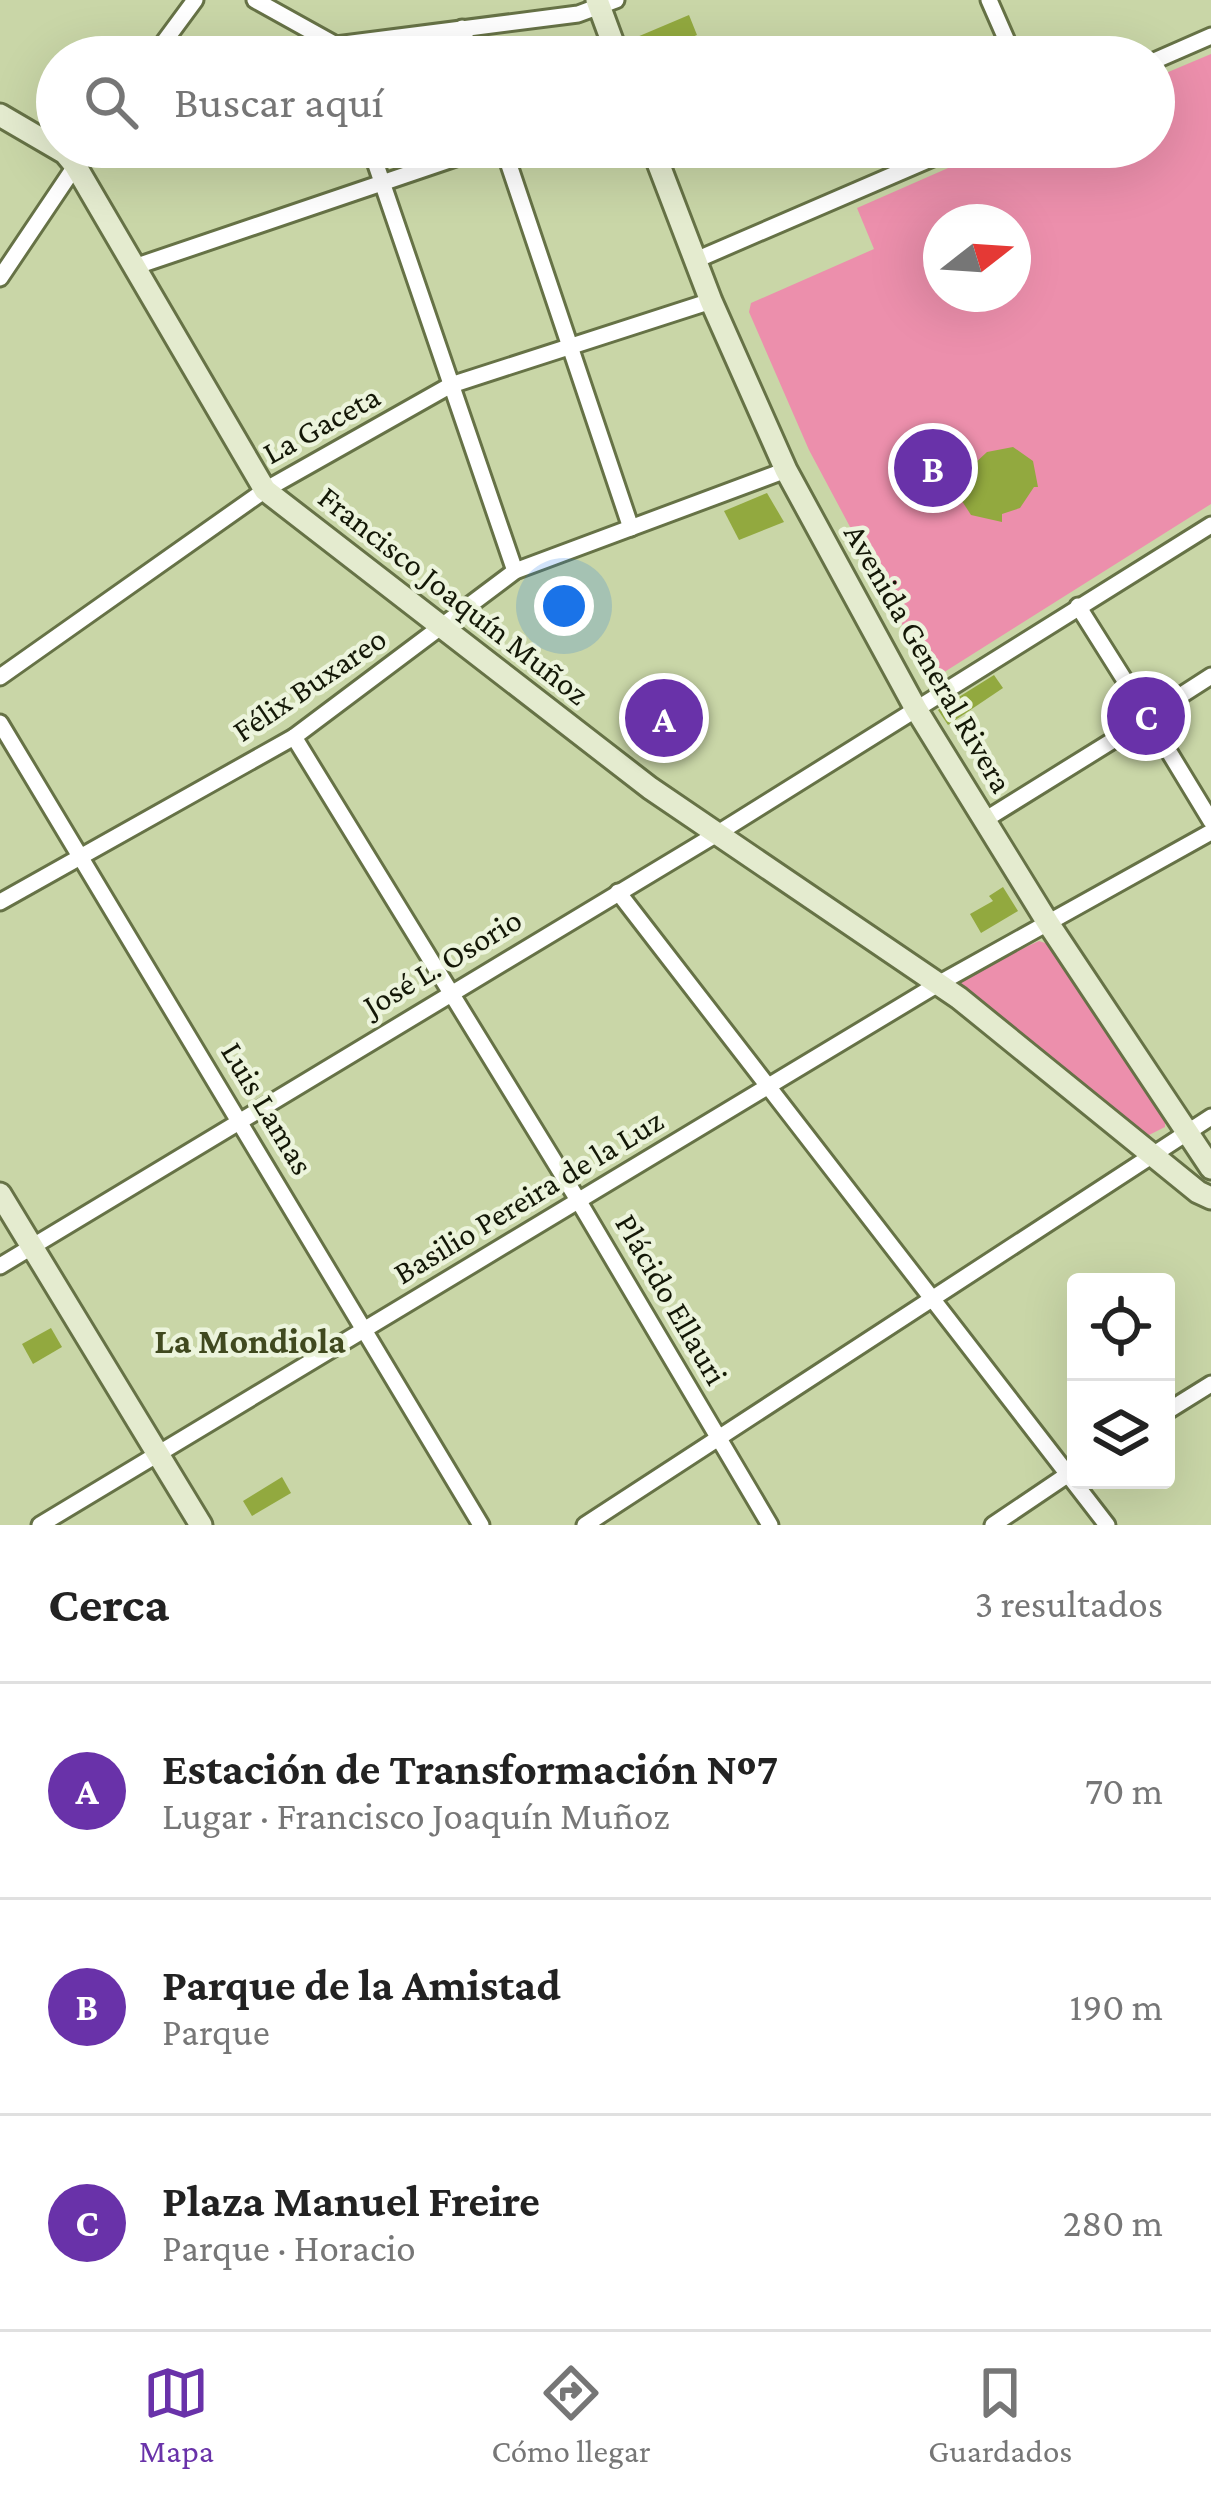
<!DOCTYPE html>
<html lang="es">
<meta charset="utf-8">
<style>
body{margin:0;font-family:"Crimson Pro",serif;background:#f6f6f6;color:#222}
.controls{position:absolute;right:36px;bottom:36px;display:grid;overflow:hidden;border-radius:12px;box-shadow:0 12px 48px #0002}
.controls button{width:108px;height:108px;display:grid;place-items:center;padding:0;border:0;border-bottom:3px solid #e0e0e0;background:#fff;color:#222;font:60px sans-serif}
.compass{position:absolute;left:923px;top:204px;width:108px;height:108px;border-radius:50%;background:#fff;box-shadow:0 12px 48px #0002;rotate:73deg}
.you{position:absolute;left:564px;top:606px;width:42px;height:42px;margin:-30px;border:9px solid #fff;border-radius:50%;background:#1a73e8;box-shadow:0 0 0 18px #1a73e833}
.badge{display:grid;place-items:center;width:78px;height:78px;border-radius:50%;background:#6932a9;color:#fff;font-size:39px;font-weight:700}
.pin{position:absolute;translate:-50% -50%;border:6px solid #fff;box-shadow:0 3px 12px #0006}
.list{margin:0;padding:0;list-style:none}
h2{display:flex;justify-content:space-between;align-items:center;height:156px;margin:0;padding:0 48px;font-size:51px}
h2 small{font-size:39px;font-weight:400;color:#767676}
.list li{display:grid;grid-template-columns:78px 1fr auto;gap:36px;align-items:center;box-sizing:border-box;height:216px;padding:0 48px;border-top:3px solid #e0e0e0}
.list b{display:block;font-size:45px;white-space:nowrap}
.list p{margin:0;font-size:39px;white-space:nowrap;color:#767676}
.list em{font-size:39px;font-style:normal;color:#767676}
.icon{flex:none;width:66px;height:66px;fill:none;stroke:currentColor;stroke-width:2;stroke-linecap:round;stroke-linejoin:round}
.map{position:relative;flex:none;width:1211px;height:1525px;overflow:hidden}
.search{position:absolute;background:#fff;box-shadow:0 12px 48px #0002;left:36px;right:36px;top:36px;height:132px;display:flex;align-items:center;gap:30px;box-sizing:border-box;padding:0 42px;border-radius:66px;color:#767676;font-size:45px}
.sheet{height:804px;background:#fff}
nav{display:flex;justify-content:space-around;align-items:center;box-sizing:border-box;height:168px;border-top:3px solid #e0e0e0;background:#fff;font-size:33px;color:#767676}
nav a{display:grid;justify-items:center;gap:6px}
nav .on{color:#6932a9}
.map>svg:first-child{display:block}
</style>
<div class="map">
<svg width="1211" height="1525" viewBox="0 0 1211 1525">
<rect width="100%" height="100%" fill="#c9d6a7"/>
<g fill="#ec8fac" fill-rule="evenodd">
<path d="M1211,54V504L938,676L922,645L912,643L809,450L749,312L751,303L874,249L857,208L996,147H1154V78ZM941,222H1013V294H941Z"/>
<polygon points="1039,941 1048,944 1165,1120 1165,1127 1145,1137 963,990 961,981 969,973"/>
</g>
<g fill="#92a93f">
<polygon points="689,15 697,35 645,57 637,37"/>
<polygon points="1013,447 1033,461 1038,487 1034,487 1020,508 1002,514 1002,522 971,515 960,498 958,486 965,462 973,465 987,452"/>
<polygon points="767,493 784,522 739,540 724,511"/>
<polygon points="994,675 1003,688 948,725 938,710"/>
<polygon points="679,688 690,697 650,747 639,738"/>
<polygon points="1003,887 1018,911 981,933 970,914 993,901 989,896"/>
<polygon points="51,1328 62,1347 33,1364 22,1344"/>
<polygon points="282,1477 291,1493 252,1516 243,1501"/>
</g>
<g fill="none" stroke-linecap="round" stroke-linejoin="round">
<g stroke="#667246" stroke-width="21">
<g id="street">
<polyline points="255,0 336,45"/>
<polyline points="989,0 1014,57"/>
<polyline points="462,28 472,57"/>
<polyline points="336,45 578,14 616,0"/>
<polyline points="153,57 195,0"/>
<polyline points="1154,61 1211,36"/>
<polyline points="370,147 515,571"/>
<polyline points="503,147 631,528"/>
<polyline points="696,260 958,147"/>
<polyline points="137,266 488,147"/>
<polyline points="0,278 88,147"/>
<polyline points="1078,606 1134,695"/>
<polyline points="0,677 265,490 451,385 711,301"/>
<circle cx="1146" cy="717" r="25"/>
<polyline points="1166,705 1211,676"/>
<polyline points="0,723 481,1525"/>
<polyline points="294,737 578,1200 770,1525"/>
<polyline points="1160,737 1211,821"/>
<polyline points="983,821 1128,731"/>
<polyline points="618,892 1107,1525"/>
<polyline points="0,902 294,737 515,571 786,470"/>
<polyline points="0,1266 715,835 1211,525"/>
<polyline points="1166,1412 1211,1384"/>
<polyline points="40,1525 938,984 1211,832"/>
<polyline points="585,1525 1211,1117"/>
<polyline points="993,1525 1073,1471"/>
</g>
</g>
<g stroke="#667246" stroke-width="27">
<g id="secondary">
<polyline points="597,0 618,57"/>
<polyline points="0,115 65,153 75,165 265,490 650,788 959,998 1198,1192 1211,1198"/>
<polyline points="652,147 711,301 786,470 916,709 1048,923 1211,1168"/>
<polyline points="0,1194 201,1525"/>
</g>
</g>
<use href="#street" stroke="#fff" stroke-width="15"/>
<use href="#secondary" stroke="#e4ebcf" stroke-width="21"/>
</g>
<g text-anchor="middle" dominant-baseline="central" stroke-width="9" stroke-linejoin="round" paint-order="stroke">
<g font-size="33" fill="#141807" stroke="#ecf4dc">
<text transform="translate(321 424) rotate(-29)">La Gaceta</text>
<text transform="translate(454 595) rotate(38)">Francisco Joaquín Muñoz</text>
<text transform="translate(929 658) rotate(60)">Avenida General Rivera</text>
<text transform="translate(309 684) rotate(-34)">Félix Buxareo</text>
<text transform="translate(442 962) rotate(-31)">José L. Osorio</text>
<text transform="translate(268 1108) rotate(59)">Luis Lamas</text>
<text transform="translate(528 1196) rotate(-31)">Basilio Pereira de la Luz</text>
<text transform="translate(672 1299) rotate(60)">Plácido Ellauri</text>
</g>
<g font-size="36" font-weight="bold" fill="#40491f" stroke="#ecf4dc">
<text x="250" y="1341">La Mondiola</text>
</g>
</g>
</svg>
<div class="controls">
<button><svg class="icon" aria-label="locate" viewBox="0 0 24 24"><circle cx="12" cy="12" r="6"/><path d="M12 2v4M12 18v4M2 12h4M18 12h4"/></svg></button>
<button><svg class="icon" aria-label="layers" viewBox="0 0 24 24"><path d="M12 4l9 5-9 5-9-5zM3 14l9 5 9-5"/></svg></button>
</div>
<svg class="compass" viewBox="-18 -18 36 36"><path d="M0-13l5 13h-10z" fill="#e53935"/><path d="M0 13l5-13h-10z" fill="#767676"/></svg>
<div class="you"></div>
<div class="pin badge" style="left:664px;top:718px">A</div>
<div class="pin badge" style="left:933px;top:468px">B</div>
<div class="pin badge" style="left:1146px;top:716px">C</div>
<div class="search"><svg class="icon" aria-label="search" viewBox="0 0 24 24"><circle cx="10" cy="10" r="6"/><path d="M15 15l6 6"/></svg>Buscar aquí</div>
</div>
<section class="sheet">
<h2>Cerca<small>3 resultados</small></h2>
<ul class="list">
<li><span class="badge">A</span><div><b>Estación de Transformación Nº7</b><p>Lugar · Francisco Joaquín Muñoz</p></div><em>70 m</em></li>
<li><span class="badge">B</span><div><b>Parque de la Amistad</b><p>Parque</p></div><em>190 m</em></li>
<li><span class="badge">C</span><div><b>Plaza Manuel Freire</b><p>Parque · Horacio</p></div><em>280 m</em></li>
</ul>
</section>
<nav>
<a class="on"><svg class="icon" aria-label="map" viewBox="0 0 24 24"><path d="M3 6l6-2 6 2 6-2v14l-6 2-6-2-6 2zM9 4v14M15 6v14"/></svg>Mapa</a>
<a><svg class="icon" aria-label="directions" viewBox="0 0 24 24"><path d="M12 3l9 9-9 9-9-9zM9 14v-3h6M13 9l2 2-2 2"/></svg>Cómo llegar</a>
<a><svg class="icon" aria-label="saved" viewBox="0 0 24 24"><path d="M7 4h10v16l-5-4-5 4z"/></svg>Guardados</a>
</nav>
